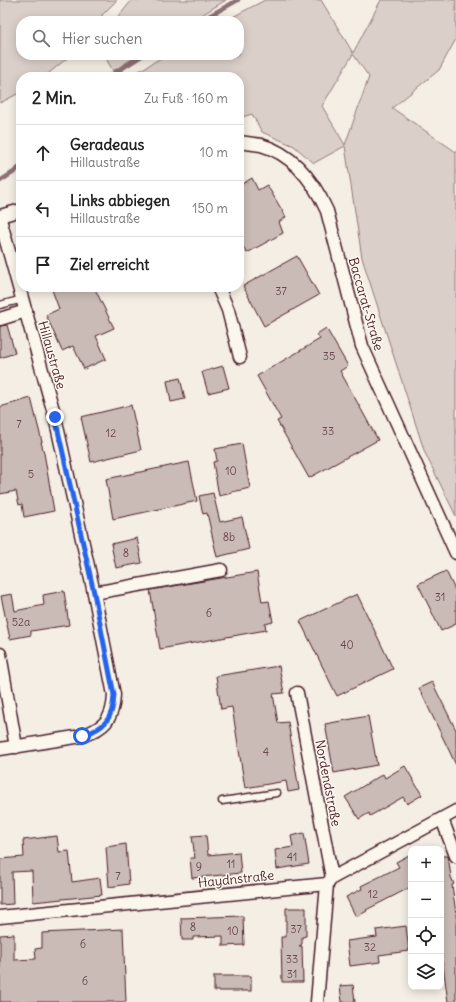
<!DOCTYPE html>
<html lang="de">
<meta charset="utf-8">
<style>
body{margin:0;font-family:Delius,sans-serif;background:#f2f2f2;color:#222}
.controls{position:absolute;right:12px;bottom:12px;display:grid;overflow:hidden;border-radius:8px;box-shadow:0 2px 10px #0003}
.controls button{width:36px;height:36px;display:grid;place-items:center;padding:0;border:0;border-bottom:1px solid #e0e0e0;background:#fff;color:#222;font:20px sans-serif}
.stop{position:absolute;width:12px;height:12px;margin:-9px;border:3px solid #2563eb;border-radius:50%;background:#fff}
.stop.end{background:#2563eb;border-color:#fff;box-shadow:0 1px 4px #0008}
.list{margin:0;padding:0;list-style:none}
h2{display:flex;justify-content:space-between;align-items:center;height:52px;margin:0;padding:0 16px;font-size:17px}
h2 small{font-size:13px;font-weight:400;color:#767676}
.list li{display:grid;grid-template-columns:26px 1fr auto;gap:12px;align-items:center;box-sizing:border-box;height:56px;padding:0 16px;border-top:1px solid #e0e0e0}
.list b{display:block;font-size:15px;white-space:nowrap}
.list p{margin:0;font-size:13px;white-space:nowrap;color:#767676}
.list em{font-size:13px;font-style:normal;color:#767676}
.icon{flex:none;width:22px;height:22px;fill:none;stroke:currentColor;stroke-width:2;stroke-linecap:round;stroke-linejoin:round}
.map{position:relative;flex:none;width:456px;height:1002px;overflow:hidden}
.search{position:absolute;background:#fff;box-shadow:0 2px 10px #0003;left:16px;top:16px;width:228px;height:44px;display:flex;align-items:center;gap:10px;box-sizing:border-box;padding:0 14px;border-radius:16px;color:#767676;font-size:15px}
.panel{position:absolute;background:#fff;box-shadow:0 2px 10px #0003;left:16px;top:72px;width:228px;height:220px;border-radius:16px}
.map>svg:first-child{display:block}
</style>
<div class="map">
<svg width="456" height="1002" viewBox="0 0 456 1002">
<rect width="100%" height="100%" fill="#f4eee4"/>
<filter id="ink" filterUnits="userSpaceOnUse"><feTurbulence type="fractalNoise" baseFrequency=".025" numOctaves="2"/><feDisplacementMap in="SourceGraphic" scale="8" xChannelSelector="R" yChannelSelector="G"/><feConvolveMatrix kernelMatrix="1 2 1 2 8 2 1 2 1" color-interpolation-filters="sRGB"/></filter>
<g filter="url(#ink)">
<g fill="#dbd0c9" stroke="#92787a" fill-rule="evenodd">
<polygon points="0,0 117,0 102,15 102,21 21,21 21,55 71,55 44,77 21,77 21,92 0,103"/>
<polygon points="132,0 226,0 192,21 115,21"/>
<path d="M265,0H321L353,53L381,0H456V39L439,70L392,108L456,152V516L425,453L362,258L345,146L314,163L294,146L262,132L252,114L239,118V77H129L166,55H239V21H225ZM353,54L369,77L345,145L322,106Z"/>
<polygon points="104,55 138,55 113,71"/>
</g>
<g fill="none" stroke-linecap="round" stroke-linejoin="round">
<g stroke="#8d7174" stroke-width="4.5">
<polyline points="200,21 238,0"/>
<polyline points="108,77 143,55"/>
<polyline points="0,181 14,172 21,166"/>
</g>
</g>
<g fill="#cabbb6" stroke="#4a1f2b">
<polygon points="252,178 258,190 267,185 286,217 279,222 283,233 247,253 239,240 239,186"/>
<polygon points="297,256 319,295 264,326 243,286"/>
<polygon points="51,287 94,287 114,328 96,336 106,359 84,369 73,346 62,351 46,315 59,309"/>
<polygon points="7,325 15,353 0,358 0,326"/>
<polygon points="326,328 348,366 340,371 378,440 309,478 277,421 281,419 257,376 320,339 317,334"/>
<polygon points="223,366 229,388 208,393 202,372"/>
<polygon points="180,378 185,399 171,402 167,381"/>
<polygon points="31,398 42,442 41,442 44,453 54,511 24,517 22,504 19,505 16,491 0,494 0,407"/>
<polygon points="131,405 141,450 91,462 81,417"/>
<polygon points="242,444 250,488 232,492 232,493 219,496 213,462 217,461 215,449"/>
<polygon points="189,462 197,501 113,519 106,479"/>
<polygon points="213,493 220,522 242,517 249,549 217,557 207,513 203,514 199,496"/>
<polygon points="137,538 142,563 116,568 111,544"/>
<polygon points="446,571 456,592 456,624 441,631 418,584"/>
<polygon points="257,572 262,602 269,601 273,622 265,624 266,630 160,649 150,590"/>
<polygon points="64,591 69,625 31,631 31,635 10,639 1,596 12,594 15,611 44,605 43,595"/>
<polygon points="357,594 393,669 337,696 300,621"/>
<polygon points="279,666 284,693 273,694 278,723 288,722 299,790 288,792 286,781 245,788 232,707 221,709 216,676"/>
<polygon points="432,682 456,730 456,765 419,688"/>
<polygon points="368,716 377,765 334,773 325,724"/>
<polygon points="405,766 422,795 407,804 403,797 370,816 369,813 359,819 345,797 383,774 385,778"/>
<polygon points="304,833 309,864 277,869 275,850 293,847 291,836"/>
<polygon points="206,835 208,855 239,852 241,873 192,878 190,858 195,858 192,836"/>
<polygon points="57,836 59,852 69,851 72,882 100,878 102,895 33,902 32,871 12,872 13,904 0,905 0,859 24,857 23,840"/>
<polygon points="126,844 129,884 109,887 106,847"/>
<polygon points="411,854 411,891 409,888 366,910 367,911 356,917 346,897 362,889 361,886 399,867 396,862"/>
<polygon points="441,856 448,856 451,877 454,884 452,885 456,914 456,1002 448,1002 441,950"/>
<polygon points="286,908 306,908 306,936 302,937 302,944 299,946 302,946 303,982 282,982 281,937 286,937"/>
<polygon points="243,916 244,945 223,946 223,936 193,937 193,940 182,940 181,918"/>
<polygon points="406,926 409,951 379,955 380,962 350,966 347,941 377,937 376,930"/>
<polygon points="123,929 126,1002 0,1002 0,935 14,934 14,960 36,959 35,949 42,948 42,933"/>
<rect x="214" y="976" width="37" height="15"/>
<polygon points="353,985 355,1002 342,1002 340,986"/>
</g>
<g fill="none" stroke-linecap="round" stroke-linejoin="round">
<g stroke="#4a1f2b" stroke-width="9">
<g id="service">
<polyline points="0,305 23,299"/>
<polyline points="222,801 277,793"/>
</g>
</g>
<g stroke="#4a1f2b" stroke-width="15">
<g id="minor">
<path d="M239,142C246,143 254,144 261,145C293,154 314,182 327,211L362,346L456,553"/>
<polyline points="0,216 21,210"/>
<path d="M0,219L55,417L94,593L114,695C113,720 104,728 82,736L0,749"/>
<polyline points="218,287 228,310 240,357"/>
<polyline points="0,319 26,311"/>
<polyline points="94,593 221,570"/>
<polyline points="0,654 16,747"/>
<polyline points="297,693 332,878"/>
<polyline points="442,819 456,856"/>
<polyline points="0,917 327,884 332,878 456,811"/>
<polyline points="317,1002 327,884"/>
</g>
</g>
<use href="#service" stroke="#fbf7ec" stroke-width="6"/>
<use href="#minor" stroke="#fbf7ec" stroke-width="12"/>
</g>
</g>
<g fill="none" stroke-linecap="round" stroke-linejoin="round" filter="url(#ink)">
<path stroke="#2563eb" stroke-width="5" d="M55,417L94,593L114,695C113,720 104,728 82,736"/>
</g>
<g text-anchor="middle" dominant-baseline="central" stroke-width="3" stroke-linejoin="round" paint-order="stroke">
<g font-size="11" fill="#6a464e">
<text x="281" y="291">37</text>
<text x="329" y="356">35</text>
<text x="19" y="424">7</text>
<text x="328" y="431">33</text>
<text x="111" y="433">12</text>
<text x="231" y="471">10</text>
<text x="31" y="474">5</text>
<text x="229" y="537">8b</text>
<text x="126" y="553">8</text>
<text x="440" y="597">31</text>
<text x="209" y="613">6</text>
<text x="21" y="622">52a</text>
<text x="347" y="645">40</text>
<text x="266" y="752">4</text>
<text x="292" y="857">41</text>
<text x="231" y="864">11</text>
<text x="199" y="867">9</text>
<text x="118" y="876">7</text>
<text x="373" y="894">12</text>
<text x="193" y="927">8</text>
<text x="296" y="929">37</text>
<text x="233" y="931">10</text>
<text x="83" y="944">6</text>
<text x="370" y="947">32</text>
<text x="292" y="959">33</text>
<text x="292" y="974">31</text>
<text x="85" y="981">6</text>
</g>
<g font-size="13" fill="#4a1f2b" stroke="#fbf7ec">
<text transform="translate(366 304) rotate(74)">Baccarat-Straße</text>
<text transform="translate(52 355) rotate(74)">Hillaustraße</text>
<text transform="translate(328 783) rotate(79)">Nordendstraße</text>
<text transform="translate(236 879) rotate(-6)">Haydnstraße</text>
</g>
</g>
</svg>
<div class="controls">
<button>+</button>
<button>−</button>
<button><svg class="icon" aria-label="locate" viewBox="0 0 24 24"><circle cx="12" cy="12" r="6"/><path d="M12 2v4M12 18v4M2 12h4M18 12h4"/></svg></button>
<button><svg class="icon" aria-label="layers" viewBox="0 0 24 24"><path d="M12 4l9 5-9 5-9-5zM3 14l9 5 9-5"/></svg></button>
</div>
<div class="stop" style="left:82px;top:736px"></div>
<div class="stop end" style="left:55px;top:417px"></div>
<div class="search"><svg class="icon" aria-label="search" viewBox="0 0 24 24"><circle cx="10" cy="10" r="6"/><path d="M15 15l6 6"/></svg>Hier suchen</div>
<section class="panel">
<h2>2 Min.<small>Zu Fuß · 160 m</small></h2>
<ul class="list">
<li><svg class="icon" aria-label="ahead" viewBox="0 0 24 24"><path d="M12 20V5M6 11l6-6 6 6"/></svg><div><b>Geradeaus</b><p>Hillaustraße</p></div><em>10 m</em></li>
<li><svg class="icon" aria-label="left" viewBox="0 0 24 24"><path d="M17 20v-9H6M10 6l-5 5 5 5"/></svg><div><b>Links abbiegen</b><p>Hillaustraße</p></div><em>150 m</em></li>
<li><svg class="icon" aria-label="arrive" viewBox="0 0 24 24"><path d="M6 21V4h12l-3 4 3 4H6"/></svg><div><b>Ziel erreicht</b></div></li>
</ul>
</section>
</div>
